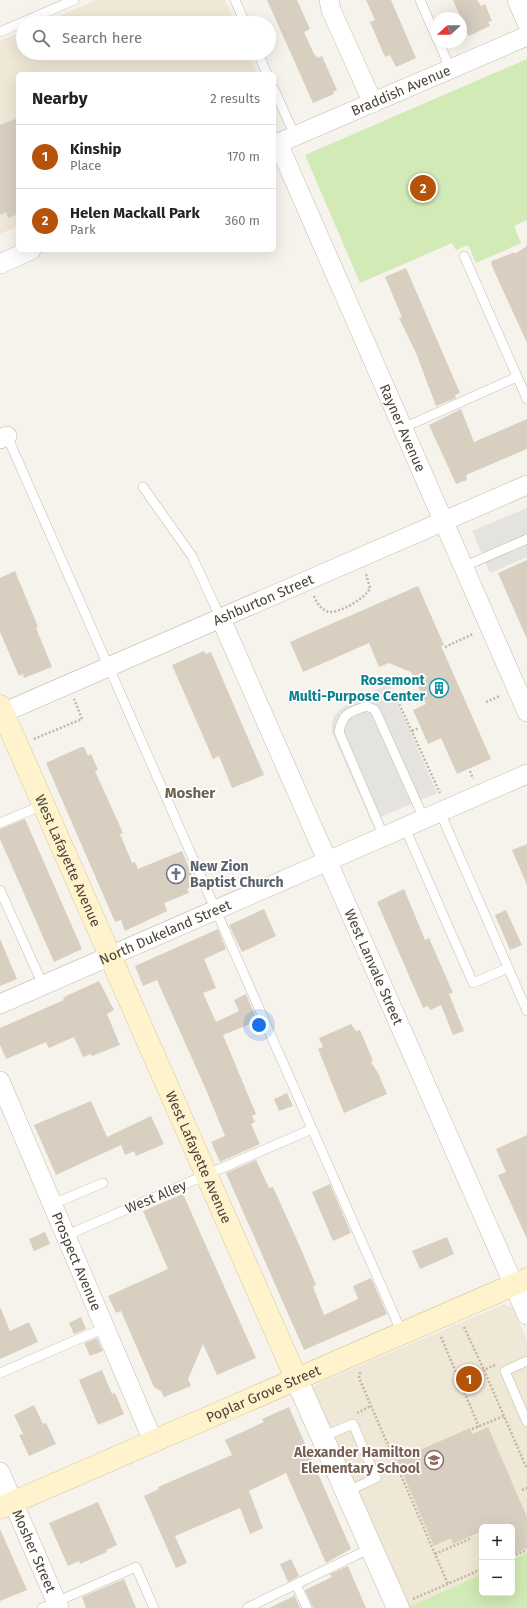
<!DOCTYPE html>
<meta charset="utf-8">
<style>
body{margin:0;font-family:"Fira Sans",sans-serif;background:#f6f6f6;color:#222}
.controls{position:absolute;right:12px;bottom:12px;display:grid;overflow:hidden;border-radius:6px;box-shadow:0 4px 16px #0002}
.controls button{width:36px;height:36px;display:grid;place-items:center;padding:0;border:0;border-bottom:1px solid #e0e0e0;background:#fff;color:#222;font:20px sans-serif}
.compass{position:absolute;left:431px;top:12px;width:36px;height:36px;border-radius:50%;background:#fff;box-shadow:0 4px 16px #0002;rotate:249deg}
.you{position:absolute;left:259px;top:1025px;width:14px;height:14px;margin:-10px;border:3px solid #fff;border-radius:50%;background:#1a73e8;box-shadow:0 0 0 6px #1a73e833}
.badge{display:grid;place-items:center;width:26px;height:26px;border-radius:50%;background:#b45309;color:#fff;font-size:13px;font-weight:700}
.pin{position:absolute;translate:-50% -50%;border:2px solid #fff;box-shadow:0 1px 4px #0006}
.list{margin:0;padding:0;list-style:none}
h2{display:flex;justify-content:space-between;align-items:center;height:52px;margin:0;padding:0 16px;font-size:17px}
h2 small{font-size:13px;font-weight:400;color:#767676}
.list li{display:grid;grid-template-columns:26px 1fr auto;gap:12px;align-items:center;box-sizing:border-box;height:64px;padding:0 16px;border-top:1px solid #e0e0e0}
.list b{display:block;font-size:15px;white-space:nowrap}
.list p{margin:0;font-size:13px;white-space:nowrap;color:#767676}
.list em{font-size:13px;font-style:normal;color:#767676}
.icon{flex:none;width:22px;height:22px;fill:none;stroke:currentColor;stroke-width:2;stroke-linecap:round;stroke-linejoin:round}
.map{position:relative;flex:none;width:527px;height:1608px;overflow:hidden}
.search{position:absolute;background:#fff;box-shadow:0 4px 16px #0002;left:16px;top:16px;width:260px;height:44px;display:flex;align-items:center;gap:10px;box-sizing:border-box;padding:0 14px;border-radius:22px;color:#767676;font-size:15px}
.panel{position:absolute;background:#fff;box-shadow:0 4px 16px #0002;left:16px;top:72px;width:260px;height:180px;border-radius:6px}
.map>svg:first-child{display:block}
</style>
<div class="map">
<svg width="527" height="1608" viewBox="0 0 527 1608">
<rect width="100%" height="100%" fill="#f6f3ec"/>
<g fill="#efe8d6" fill-rule="evenodd">
<polygon points="97,0 225,0 235,23 43,23"/>
<polygon points="23,31 23,53 248,53 257,74 18,74 18,226 0,234 0,41"/>
<path d="M504,1304L513,1308L527,1340V1608H407L312,1393L313,1388L317,1384ZM482,1527H512V1593H482Z"/>
</g>
<g fill="#d2eab5">
<polygon points="527,59 527,220 514,226 521,243 476,263 468,245 456,250 452,243 360,283 305,155"/>
<polygon points="527,1553 527,1608 407,1608 482,1574 482,1593 512,1593 512,1560"/>
</g>
<g fill="#e5e3e0">
<polygon points="527,508 527,557 490,573 472,531"/>
<polygon points="389,684 437,793 371,821 332,732 332,723 334,716 340,709 356,699"/>
</g>
<g fill="#d8cfc1">
<polygon points="267,0 297,0 310,29 304,32 314,54 318,58 322,56 337,90 333,92 334,94 313,103"/>
<polygon points="366,0 391,0 416,58 396,67 390,55 385,57 370,22 375,20"/>
<polygon points="453,0 477,0 481,6 485,4 492,21 488,22 490,26 469,36 467,33 461,36 461,18"/>
<polygon points="18,118 18,214 8,218 6,212 0,215 0,125"/>
<polygon points="527,246 527,343 491,264 492,261 515,252 515,254"/>
<polygon points="406,268 460,393 455,395 456,398 436,406 416,353 399,318 402,317 385,277"/>
<polygon points="461,409 474,442 527,419 527,449 466,475 467,480 456,484 429,425"/>
<polygon points="527,560 527,639 498,573"/>
<polygon points="15,571 34,617 38,627 36,628 52,667 24,678 23,674 19,676 0,632 0,578"/>
<polygon points="418,586 444,645 441,646 491,759 457,774 441,738 428,744 413,710 426,704 411,672 389,663 379,667 369,643 303,672 290,642"/>
<polygon points="204,651 206,654 211,652 264,775 232,788 219,756 213,759 172,665"/>
<polygon points="81,747 84,747 88,756 91,754 98,770 95,771 123,833 120,834 132,863 135,862 138,869 182,851 196,885 187,889 189,893 164,903 167,911 125,931 121,920 115,922 46,763"/>
<polygon points="25,819 82,949 54,962 0,839 0,829"/>
<polygon points="527,844 527,885 512,850"/>
<polygon points="404,889 425,940 429,938 453,993 449,994 464,1031 453,1035 441,1005 430,1010 428,1006 423,1008 377,902"/>
<polygon points="264,909 276,936 242,952 229,925"/>
<polygon points="506,910 522,945 510,950 495,915"/>
<polygon points="218,929 226,949 204,959 216,988 203,993 216,1022 239,1011 234,1000 246,994 251,1006 257,1021 223,1035 256,1114 252,1116 255,1122 251,1124 260,1144 220,1162 211,1142 225,1136 207,1092 157,980 143,986 135,966"/>
<polygon points="0,939 17,979 0,986"/>
<polygon points="99,981 114,1010 107,1014 120,1045 92,1056 91,1054 83,1057 74,1037 49,1048 46,1042 6,1059 0,1045 0,1028 64,1000 63,998 66,996"/>
<polygon points="351,1024 356,1031 360,1030 373,1061 371,1062 378,1073 387,1094 344,1113 318,1049 323,1047 319,1038"/>
<polygon points="287,1093 293,1106 279,1111 274,1099"/>
<polygon points="91,1101 107,1137 151,1116 164,1144 136,1156 134,1151 125,1155 121,1145 56,1175 34,1125"/>
<polygon points="527,1135 527,1239 498,1175 506,1172 496,1149"/>
<polygon points="256,1160 269,1188 273,1187 301,1249 316,1285 313,1287 324,1315 358,1299 353,1286 371,1278 387,1314 304,1350 226,1173"/>
<polygon points="330,1184 351,1233 333,1241 312,1192"/>
<polygon points="183,1194 256,1358 217,1375 203,1344 188,1379 191,1386 164,1397 161,1391 154,1387 121,1311 116,1313 108,1296 168,1269 143,1211"/>
<polygon points="45,1232 50,1244 34,1251 29,1239"/>
<polygon points="447,1237 454,1254 420,1269 412,1251"/>
<polygon points="0,1307 10,1331 29,1322 38,1342 0,1359"/>
<polygon points="81,1317 86,1329 74,1334 69,1323"/>
<polygon points="97,1338 103,1351 90,1356 84,1343"/>
<polygon points="102,1370 112,1394 115,1393 124,1414 98,1425 79,1380"/>
<polygon points="34,1405 43,1424 46,1423 56,1444 29,1456 19,1435 23,1434 14,1415"/>
<polygon points="289,1407 351,1549 326,1563 286,1473 249,1491 263,1528 250,1534 240,1508 175,1536 187,1563 176,1568 144,1496 159,1489 158,1487 232,1455 225,1440 264,1422 262,1419"/>
<polygon points="488,1427 527,1517 527,1548 512,1555 512,1527 482,1527 482,1531 453,1544 451,1538 434,1546 397,1460 470,1428 472,1434"/>
<polygon points="98,1502 117,1545 106,1550 107,1552 80,1564 79,1561 68,1566 49,1523"/>
<polygon points="0,1529 27,1590 0,1601"/>
<polygon points="291,1559 299,1576 288,1582 280,1564"/>
<polygon points="348,1566 366,1608 313,1608 305,1590 332,1577 330,1574"/>
<polygon points="124,1579 136,1608 86,1608 82,1597"/>
<polygon points="293,1592 300,1608 269,1608 294,1596"/>
</g>
<g fill="none" stroke-linecap="round" stroke-linejoin="round">
<g stroke="#c2bbae" stroke-width="10">
<g id="service">
<polyline points="235,0 245,23"/>
<polyline points="420,0 437,39"/>
<polyline points="0,32 74,0"/>
<polyline points="439,42 450,69"/>
<polyline points="258,53 267,74"/>
<polyline points="274,89 295,136"/>
<polyline points="464,256 527,399"/>
<polyline points="403,428 517,377"/>
<polyline points="7,436 402,1333"/>
<polyline points="143,487 192,556 221,619"/>
<polyline points="463,567 527,539"/>
<polyline points="440,812 527,1011"/>
<polyline points="0,823 43,805"/>
<polyline points="405,828 473,983 508,968"/>
<path d="M384,837L339,732C343,713 349,712 367,706L375,710L424,819"/>
<polyline points="0,890 43,985"/>
<polyline points="53,1204 103,1183"/>
<polyline points="65,1236 312,1129"/>
<polyline points="527,1361 505,1371 527,1422"/>
<polyline points="0,1373 104,1328"/>
<polyline points="322,1437 353,1424 376,1478 346,1492"/>
<polyline points="296,1584 307,1608"/>
<polyline points="42,1608 136,1567 154,1608"/>
<polyline points="247,1608 371,1548"/>
</g>
</g>
<g stroke="#c2bbae" stroke-width="20">
<g id="minor">
<polyline points="329,0 331,10 373,103"/>
<polyline points="517,0 527,23"/>
<path id="s1" d="M278,143L527,712"/>
<path id="s2" d="M274,145L527,36"/>
<polyline points="0,264 31,250"/>
<polyline points="0,439 7,436"/>
<path id="s3" d="M221,619L527,1315"/>
<path id="s4" d="M0,714L527,485"/>
<path id="s5" d="M0,1004L527,774"/>
<path id="s6" d="M0,1081L153,1441"/>
<path id="s7" d="M0,1472L59,1608"/>
</g>
</g>
<g stroke="#c2bbae" stroke-width="23">
<polyline id="tertiary" points="296,1378 398,1608"/>
</g>
<g stroke="#d6c79b" stroke-width="23">
<g id="secondary">
<path id="s8" d="M0,706L296,1378"/>
<path id="s9" d="M0,1508L527,1279"/>
</g>
</g>
<g stroke="#c4b79f" stroke-width="2.5" stroke-dasharray="2 2" stroke-linecap="butt">
<path d="M314,596C317,603 321,610 329,612C340,613 366,598 370,588L366,574"/>
<polyline points="445,647 473,634"/>
<polyline points="396,697 440,793"/>
<polyline points="486,702 500,696"/>
<polyline points="412,731 419,728"/>
<polyline points="34,739 82,719 74,699"/>
<polyline points="470,771 473,779"/>
<polyline points="464,1327 484,1370"/>
<polyline points="441,1337 479,1427"/>
<polyline points="495,1365 484,1370 527,1469"/>
<polyline points="360,1372 359,1378 448,1584"/>
<polyline points="357,1413 371,1406"/>
<polyline points="472,1429 504,1416"/>
<polyline points="522,1490 527,1488"/>
<polyline points="435,1554 472,1538"/>
<polyline points="512,1556 527,1550"/>
<polyline points="413,1599 482,1569"/>
</g>
<use href="#service" stroke="#fff" stroke-width="9"/>
<use href="#minor" stroke="#fff" stroke-width="19"/>
<use href="#tertiary" stroke="#fff" stroke-width="22"/>
<use href="#secondary" stroke="#fff3cd" stroke-width="22"/>
</g>
<defs>
<g id="building-ring" transform="scale(1)"><circle r="9.5" fill="#fff" stroke="#0f9aa8" stroke-width="1.5"/><path d="M-4-6H4V6H1V3H-1V6H-4ZM-2.5-4.3h1.7v1.8h-1.7ZM.8-4.3h1.7v1.8H.8ZM-2.5-1h1.7V.8h-1.7ZM.8-1h1.7V.8H.8Z" fill="#0f9aa8"/></g>
<g id="church-ring" transform="scale(1)"><circle r="9.5" fill="#fff" stroke="#6b7280" stroke-width="1.5"/><path d="M-1.2-6h2.4v3.5h3.3v2.4h-3.3V6h-2.4V-.1h-3.3v-2.4h3.3Z" fill="#6b7280"/></g>
<g id="school-ring" transform="scale(1)"><circle r="9.5" fill="#fff" stroke="#8d6e63" stroke-width="1.5"/><path d="M0-5L7-2L0 1L-7-2ZM-4 1L0 2.5L4 1V4Q0 6-4 4Z" fill="#8d6e63"/></g>
</defs>
<g fill-rule="evenodd">
<use href="#building-ring" x="439" y="688"/>
<use href="#church-ring" x="176" y="874"/>
<use href="#school-ring" x="434" y="1460"/>
</g>
<g text-anchor="middle" dominant-baseline="central" stroke-width="3.5" stroke-linejoin="round" paint-order="stroke">
<g font-size="14" fill="#4b4439" stroke="#fff">
<text stroke="none"><textPath href="#s2" startOffset="138">Braddish Avenue</textPath></text>
<text stroke="none"><textPath href="#s1" startOffset="311">Rayner Avenue</textPath></text>
<text stroke="none"><textPath href="#s4" startOffset="287">Ashburton Street</textPath></text>
<text stroke="none"><textPath href="#s8" startOffset="169">West Lafayette Avenue</textPath></text>
<text stroke="none"><textPath href="#s5" startOffset="180">North Dukeland Street</textPath></text>
<text stroke="none"><textPath href="#s3" startOffset="380">West Lanvale Street</textPath></text>
<text stroke="none"><textPath href="#s8" startOffset="493">West Lafayette Avenue</textPath></text>
<text transform="translate(156 1197) rotate(-23)">West Alley</text>
<text stroke="none"><textPath href="#s6" startOffset="196">Prospect Avenue</textPath></text>
<text stroke="none"><textPath href="#s9" startOffset="287">Poplar Grove Street</textPath></text>
<text stroke="none"><textPath href="#s7" startOffset="86">Mosher Street</textPath></text>
</g>
<g font-size="14" font-weight="bold" fill="#0d838f" stroke="#fff" text-anchor="end">
<text x="425" y="680">Rosemont<tspan x="425" dy="16">Multi-Purpose Center</tspan></text>
</g>
<g font-size="14" font-weight="bold" fill="#5b616d" stroke="#fff" text-anchor="start">
<text x="190" y="866">New Zion<tspan x="190" dy="16">Baptist Church</tspan></text>
</g>
<g font-size="14" font-weight="bold" fill="#785e54" stroke="#fff" text-anchor="end">
<text x="420" y="1452">Alexander Hamilton<tspan x="420" dy="16">Elementary School</tspan></text>
</g>
<g font-size="15" font-weight="bold" fill="#6e6250" stroke="#fff">
<text x="190" y="793">Mosher</text>
</g>
</g>
</svg>
<div class="controls">
<button>+</button>
<button>−</button>
</div>
<svg class="compass" viewBox="-18 -18 36 36"><path d="M0-13l5 13h-10z" fill="#e53935"/><path d="M0 13l5-13h-10z" fill="#767676"/></svg>
<div class="you"></div>
<div class="pin badge" style="left:469px;top:1379px">1</div>
<div class="pin badge" style="left:423px;top:188px">2</div>
<div class="search"><svg class="icon" aria-label="search" viewBox="0 0 24 24"><circle cx="10" cy="10" r="6"/><path d="M15 15l6 6"/></svg>Search here</div>
<section class="panel">
<h2>Nearby<small>2 results</small></h2>
<ul class="list">
<li><span class="badge">1</span><div><b>Kinship</b><p>Place</p></div><em>170 m</em></li>
<li><span class="badge">2</span><div><b>Helen Mackall Park</b><p>Park</p></div><em>360 m</em></li>
</ul>
</section>
</div>
